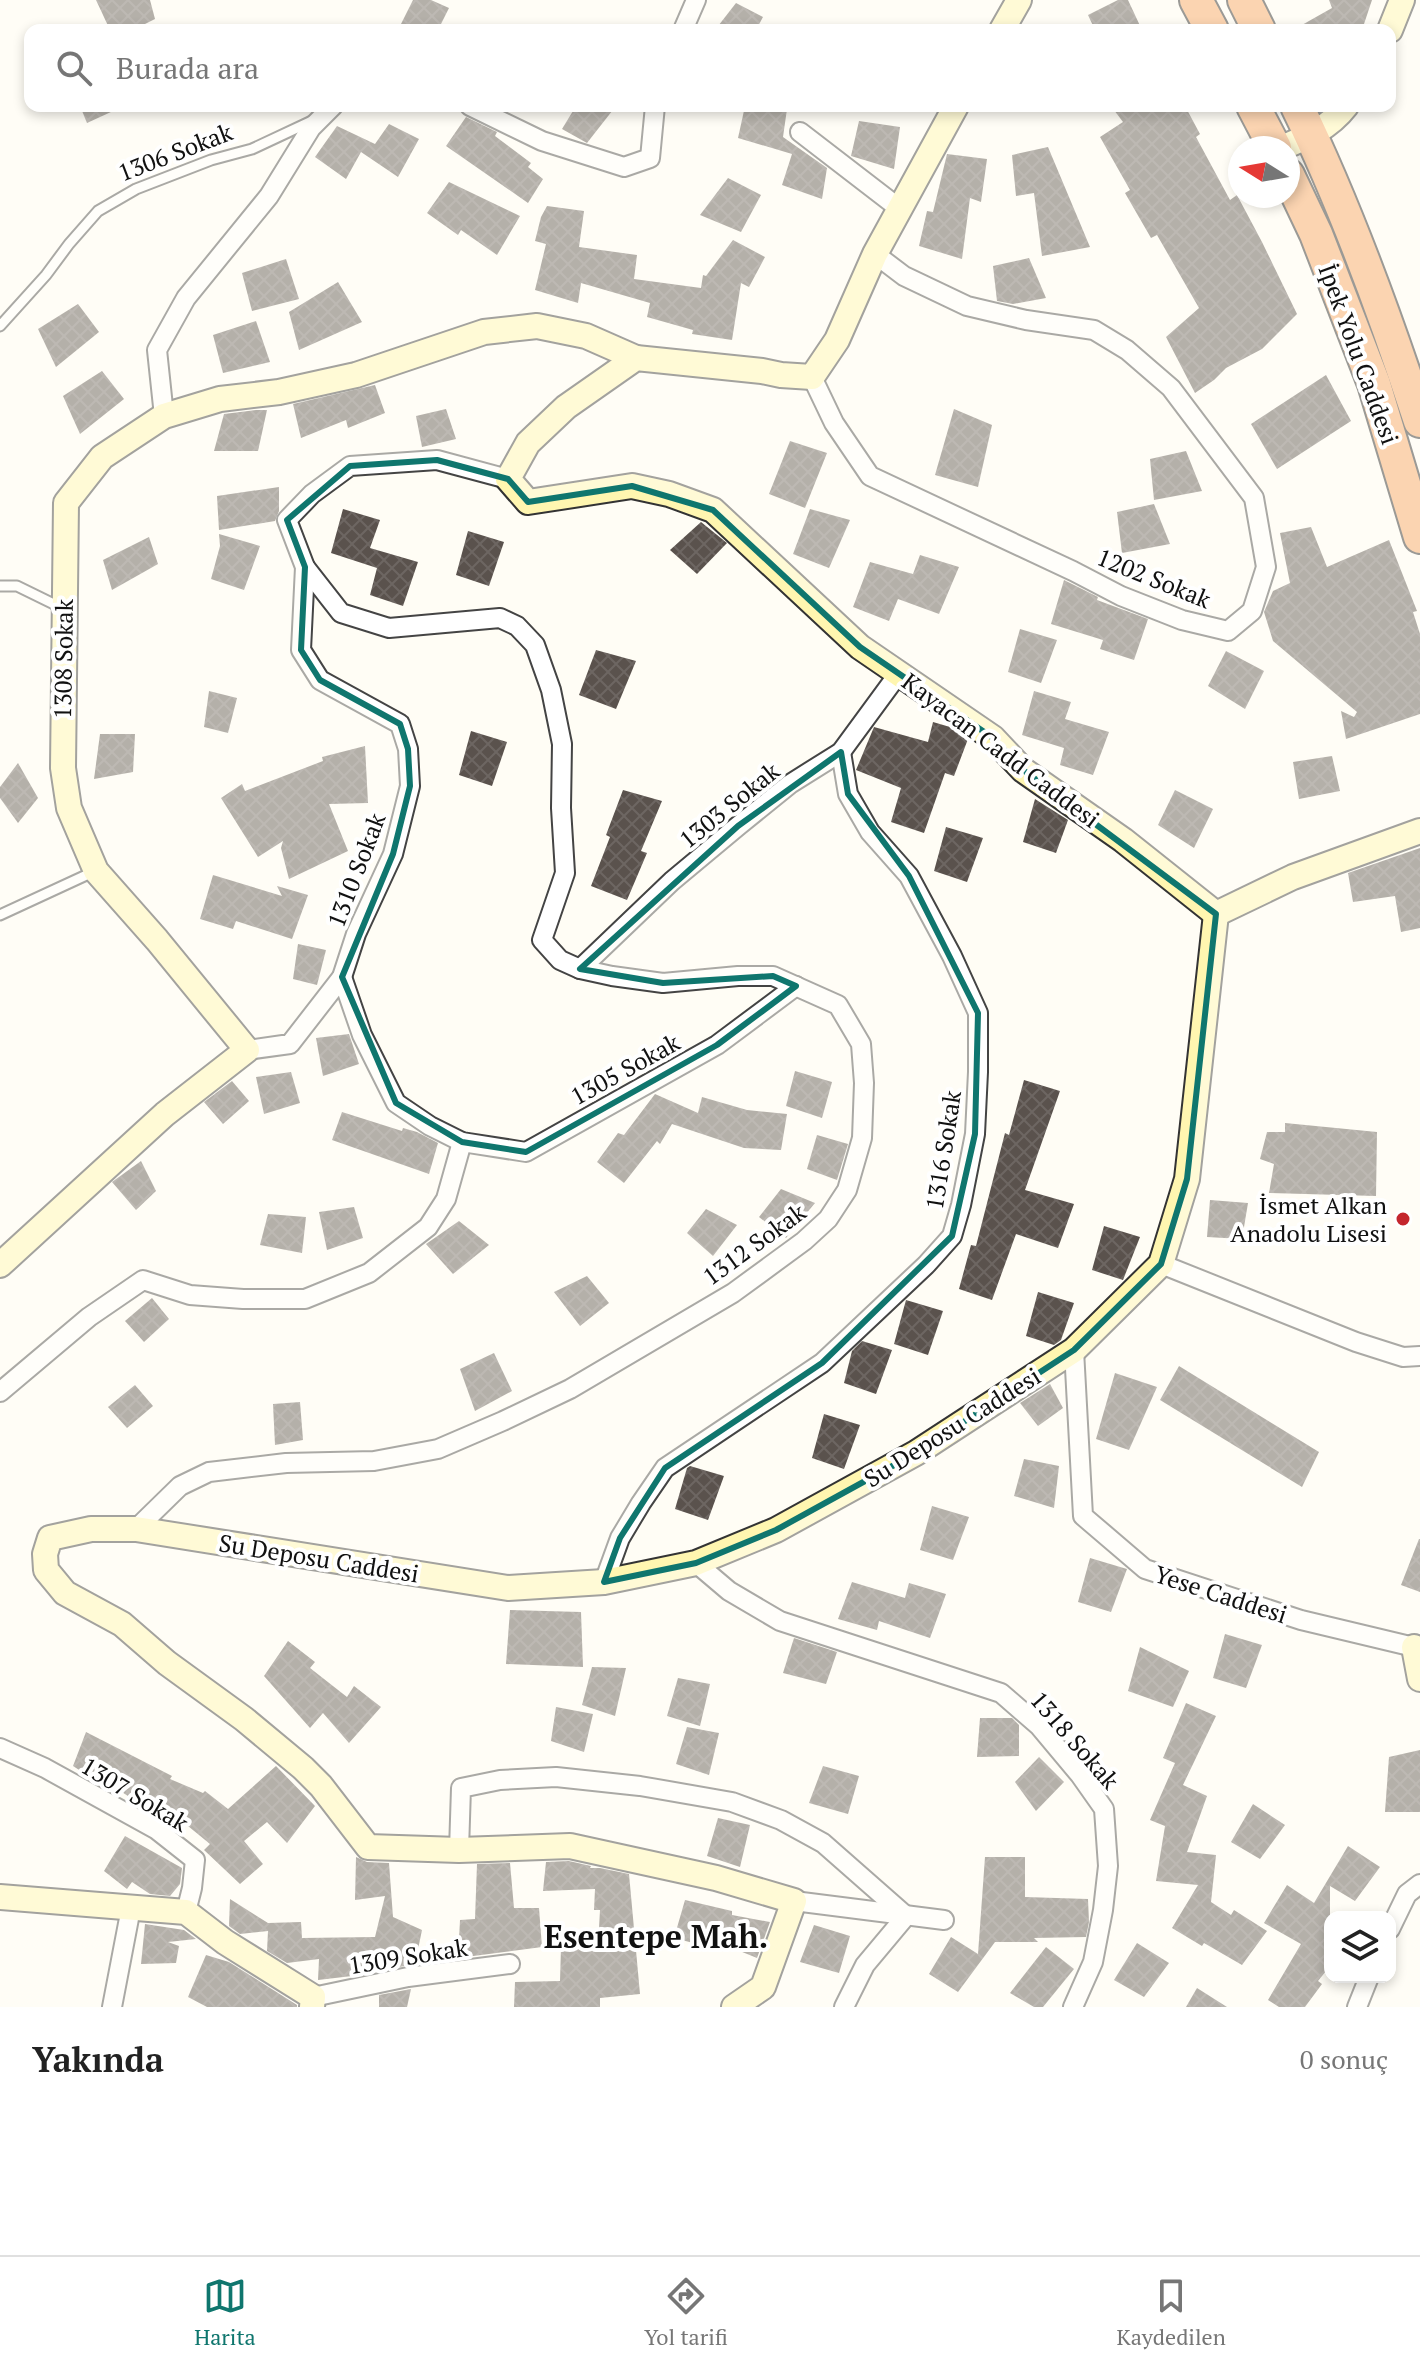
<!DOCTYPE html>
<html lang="tr">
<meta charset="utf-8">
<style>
body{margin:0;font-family:"PT Serif",serif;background:#f6f6f6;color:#222}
.controls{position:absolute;right:24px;bottom:24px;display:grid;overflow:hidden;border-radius:16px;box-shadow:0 4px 12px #0003}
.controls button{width:72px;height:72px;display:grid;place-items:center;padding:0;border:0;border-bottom:2px solid #e0e0e0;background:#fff;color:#222;font:40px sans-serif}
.compass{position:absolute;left:1228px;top:136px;width:72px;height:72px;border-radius:50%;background:#fff;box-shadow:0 4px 12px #0003;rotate:281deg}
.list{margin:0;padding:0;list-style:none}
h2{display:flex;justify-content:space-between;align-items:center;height:104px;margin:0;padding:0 32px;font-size:34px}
h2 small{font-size:26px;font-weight:400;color:#767676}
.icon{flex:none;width:44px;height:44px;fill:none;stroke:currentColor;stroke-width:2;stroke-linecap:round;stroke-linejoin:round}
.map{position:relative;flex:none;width:1420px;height:2007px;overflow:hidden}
.search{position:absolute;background:#fff;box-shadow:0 4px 12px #0003;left:24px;right:24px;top:24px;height:88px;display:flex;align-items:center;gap:20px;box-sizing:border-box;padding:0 28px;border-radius:16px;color:#767676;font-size:30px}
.sheet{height:248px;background:#fff}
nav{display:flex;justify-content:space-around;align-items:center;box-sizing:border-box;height:112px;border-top:2px solid #e0e0e0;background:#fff;font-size:22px;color:#767676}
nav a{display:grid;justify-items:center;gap:4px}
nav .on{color:#0f766e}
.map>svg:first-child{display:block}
</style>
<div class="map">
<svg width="1420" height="2007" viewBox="0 0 1420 2007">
<defs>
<pattern id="building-cross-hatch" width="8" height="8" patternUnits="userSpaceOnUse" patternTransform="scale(2)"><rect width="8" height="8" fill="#5a524d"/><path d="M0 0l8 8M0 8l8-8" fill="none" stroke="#6d6662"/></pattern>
</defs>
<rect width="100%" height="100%" fill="#fffdf5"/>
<g fill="url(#building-cross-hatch)">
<polygon points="96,0 150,0 155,19 133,30 110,30"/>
<polygon points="413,0 431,0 449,8 438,30 398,30"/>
<polygon points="1118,0 1128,0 1142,30 1095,30 1088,15"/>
<polygon points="1329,0 1372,0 1362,30 1293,30 1332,8"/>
<polygon points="736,3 763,17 756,30 715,30"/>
<polygon points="80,106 124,106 87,123"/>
<polygon points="576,106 616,106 587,143 562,129"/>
<polygon points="745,106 787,109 783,137 827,168 822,199 782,185 792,154 738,138"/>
<polygon points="1111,106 1185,106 1200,134 1196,137 1230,200 1237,195 1262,242 1297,314 1262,349 1226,368 1214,380 1195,393 1166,337 1199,308 1157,235 1151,238 1125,193 1130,190 1100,137 1123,122"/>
<polygon points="466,117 497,132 495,136 531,163 528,167 543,179 528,203 446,146"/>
<polygon points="859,121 900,127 894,169 851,156"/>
<polygon points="389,124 419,139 398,177 361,152 346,179 315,157 337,126 375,144"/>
<polygon points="1048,147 1090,247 1042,256 1034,193 1016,196 1012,155"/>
<polygon points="947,154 987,159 981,202 970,198 962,259 919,246 927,211 933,212"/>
<polygon points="728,178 761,195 741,232 700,215"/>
<polygon points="449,182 520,216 497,255 461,230 458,235 427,213"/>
<polygon points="547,206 584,211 579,247 637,255 634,279 701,288 703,275 706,276 733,240 765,257 749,287 741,283 732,340 692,334 693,330 647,317 650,303 581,283 578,303 535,290 546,244 535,241 541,217"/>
<polygon points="1029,258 1046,298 1013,304 997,301 993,266"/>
<polygon points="286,259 299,299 252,311 242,273"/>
<polygon points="338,282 362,322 299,350 289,312"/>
<polygon points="78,304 99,332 56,367 38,329"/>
<polygon points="256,321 270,362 223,373 213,335"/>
<polygon points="102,371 124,399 80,434 63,396"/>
<polygon points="1326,375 1351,421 1277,469 1251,424"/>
<polygon points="375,385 385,413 348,428 346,420 301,438 293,404"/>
<polygon points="446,409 456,439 422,447 416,416"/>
<polygon points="954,409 992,425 978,487 935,475"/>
<polygon points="256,410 267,410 258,451 214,451 224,414"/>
<polygon points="790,441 827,453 805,508 769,494"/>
<polygon points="1186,451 1202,491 1154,500 1150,459"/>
<polygon points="279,487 279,511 275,521 219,530 217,496"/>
<polygon points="1154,504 1170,544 1122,553 1117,512"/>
<polygon points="343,509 380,520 370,548 418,562 403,606 370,595 377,568 331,553"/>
<polygon points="810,509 850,520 829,568 793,554"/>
<polygon points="701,522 727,543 697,574 670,550"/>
<polygon points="1311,527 1327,567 1389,540 1417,611 1413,612 1420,634 1420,714 1346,739 1341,711 1354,717 1357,712 1273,641 1264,612 1273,591 1290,583 1280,533"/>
<polygon points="468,531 504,542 489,586 456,575"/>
<polygon points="219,534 260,546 244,590 211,579 220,546"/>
<polygon points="149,537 158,564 112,590 103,560"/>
<polygon points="920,555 959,567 939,614 898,599 889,621 853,607 870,562 913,574"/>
<polygon points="1064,580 1098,597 1097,600 1148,619 1134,660 1100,649 1103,640 1051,624"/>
<polygon points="1020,629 1057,640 1041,683 1008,672"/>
<polygon points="596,650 636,661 616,709 579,695"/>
<polygon points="1226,651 1264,671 1245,709 1208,686"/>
<polygon points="209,691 237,698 228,733 204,727"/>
<polygon points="1034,691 1071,702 1065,719 1109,732 1093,775 1060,765 1064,748 1022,735"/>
<polygon points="933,722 950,727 968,739 954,776 945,773 924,833 891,822 901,788 856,770 874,727 928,742"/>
<polygon points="471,731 507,742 492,786 459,775"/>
<polygon points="100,734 135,734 133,772 94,779"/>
<polygon points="365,746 368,803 329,804 348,851 289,879 281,848 283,841 258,857 221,798 242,784 245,791 323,761 322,757"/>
<polygon points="1332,756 1340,791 1299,799 1293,762"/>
<polygon points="18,763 38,798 18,823 0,798 0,787"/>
<polygon points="623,790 662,801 641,851 647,853 627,900 591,886 610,837 606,835"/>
<polygon points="1175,790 1213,809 1194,848 1158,825"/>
<polygon points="1035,799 1068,820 1056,853 1023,842"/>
<polygon points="946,827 983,838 967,882 934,871"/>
<polygon points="1420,848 1420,928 1401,932 1395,896 1353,902 1348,873"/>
<polygon points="213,875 282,896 277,886 308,895 292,939 236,921 233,929 200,919"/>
<polygon points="298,944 326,950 317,985 293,979"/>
<polygon points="349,1034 359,1064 323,1076 316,1038"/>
<polygon points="795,1071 832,1082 822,1118 786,1106"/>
<polygon points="291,1072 300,1103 264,1114 256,1077"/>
<polygon points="1024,1080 1060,1091 1025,1190 1074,1204 1058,1248 1016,1234 992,1300 959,1289 971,1245 976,1246 1005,1133 1009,1135"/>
<polygon points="232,1081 249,1101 223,1124 204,1102"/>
<polygon points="655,1094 698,1113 702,1097 747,1110 787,1114 781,1150 744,1148 672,1124 660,1144 657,1141 624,1183 597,1162 618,1133 624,1135"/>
<polygon points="342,1112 402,1131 403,1128 417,1132 438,1143 429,1174 332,1140"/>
<polygon points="1285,1123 1377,1132 1376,1196 1269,1193 1274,1164 1260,1159 1267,1132 1285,1132"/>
<polygon points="817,1135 848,1144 837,1180 807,1169"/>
<polygon points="141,1161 156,1191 136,1210 112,1182"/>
<polygon points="781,1189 815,1203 786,1238 759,1217"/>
<polygon points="1210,1200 1248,1203 1242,1239 1207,1237"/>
<polygon points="354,1207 363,1238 327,1250 319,1212"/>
<polygon points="706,1209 737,1225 713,1256 687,1233"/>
<polygon points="268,1214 306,1217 302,1253 260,1245"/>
<polygon points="459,1221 489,1245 453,1274 426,1244"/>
<polygon points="1104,1226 1140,1237 1123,1280 1092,1270"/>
<polygon points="587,1276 609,1303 580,1326 554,1292"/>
<polygon points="1038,1292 1074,1303 1061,1340 1054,1345 1026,1336"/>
<polygon points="152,1298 169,1319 144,1342 125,1321"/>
<polygon points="906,1300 943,1311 928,1355 894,1344"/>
<polygon points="862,1341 892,1350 876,1394 844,1383 852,1351"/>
<polygon points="494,1353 512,1391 475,1411 460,1369"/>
<polygon points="1179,1366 1319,1452 1302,1487 1160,1400"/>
<polygon points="1115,1373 1157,1387 1129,1450 1096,1439"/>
<polygon points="1050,1384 1063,1408 1038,1426 1020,1403"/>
<polygon points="135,1385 153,1406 127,1428 108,1407"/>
<polygon points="300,1402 303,1440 275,1445 273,1404"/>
<polygon points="824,1414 860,1425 844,1469 812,1458"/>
<polygon points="1024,1459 1059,1466 1054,1508 1014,1496"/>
<polygon points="690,1466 724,1476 708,1520 675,1509 687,1468"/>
<polygon points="932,1506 969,1517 953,1560 920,1550"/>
<polygon points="1419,1539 1420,1539 1420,1592 1401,1585"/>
<polygon points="1090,1558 1127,1569 1111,1612 1078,1602"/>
<polygon points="852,1582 905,1598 909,1583 946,1594 930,1638 879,1621 877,1630 838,1619"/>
<polygon points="510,1610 581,1612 583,1667 506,1664"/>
<polygon points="1225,1634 1262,1645 1246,1688 1213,1678"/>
<polygon points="794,1638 837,1652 826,1684 783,1673"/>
<polygon points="288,1641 315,1662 310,1668 347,1697 354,1686 381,1707 349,1743 323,1713 310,1728 264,1676"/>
<polygon points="1140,1647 1189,1671 1173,1707 1128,1691"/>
<polygon points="592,1667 626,1668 615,1716 582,1705"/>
<polygon points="678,1678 710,1684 700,1726 667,1716"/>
<polygon points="1186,1703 1216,1716 1183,1785 1207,1796 1187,1852 1216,1855 1211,1902 1231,1915 1234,1910 1267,1931 1242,1965 1204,1943 1202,1946 1172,1928 1198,1885 1156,1881 1165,1826 1150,1820 1175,1763 1163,1758"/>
<polygon points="556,1707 593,1714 584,1752 551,1741"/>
<polygon points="980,1718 1012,1718 1019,1725 1019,1756 977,1757"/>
<polygon points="687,1727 719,1733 709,1775 676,1764"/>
<polygon points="86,1732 172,1776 170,1779 203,1793 205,1791 228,1809 276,1766 315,1806 287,1843 267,1822 244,1841 263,1864 240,1884 204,1850 210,1844 177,1817 171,1825 116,1788 113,1792 73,1766"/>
<polygon points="1420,1750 1420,1812 1385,1812 1389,1757"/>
<polygon points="1039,1757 1064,1782 1036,1811 1015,1782"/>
<polygon points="823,1766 859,1776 848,1814 809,1803"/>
<polygon points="1253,1804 1285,1825 1260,1859 1231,1842"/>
<polygon points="718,1818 750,1825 740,1867 707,1856"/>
<polygon points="125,1836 182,1868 180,1884 170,1896 150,1894 132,1882 127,1889 104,1871"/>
<polygon points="1348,1846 1380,1867 1355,1901 1330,1886 1330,1966 1318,1981 1322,1984 1305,2007 1279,2007 1268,2000 1301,1944 1264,1923 1287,1885 1314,1903"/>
<polygon points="356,1857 367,1862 389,1863 393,1917 422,1930 415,1964 352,1976 318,1980 319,1959 287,1963 267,1951 268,1931 240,1934 229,1926 230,1899 268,1923 301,1922 302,1938 375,1937 385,1896 355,1900"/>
<polygon points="985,1857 1025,1857 1025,1897 1088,1899 1089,1922 1086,1937 1034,1938 1038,1942 995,1942 958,1992 929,1974 951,1937 978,1954"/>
<polygon points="569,1861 591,1866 590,1868 600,1868 629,1874 640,1994 600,1998 600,2007 514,2007 515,1982 560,1981 561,1947 598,1946 600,1910 594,1910 595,1889 543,1891 546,1862"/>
<polygon points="510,1863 514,1908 539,1908 542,1947 458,1958 460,1920 475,1919 477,1864"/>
<polygon points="685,1900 732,1911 732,1915 770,1922 757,1958 725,1945 724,1951 674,1938"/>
<polygon points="145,1924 184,1930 196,1939 168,1942 179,1946 176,1963 141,1964"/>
<polygon points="814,1925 850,1936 839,1973 800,1962"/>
<polygon points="1137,1943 1169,1963 1144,1997 1114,1980"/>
<polygon points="1046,1947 1074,1969 1043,2007 1034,2007 1010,1993"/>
<polygon points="206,1955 229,1962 297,2005 297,2007 207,2007 188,1997"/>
<polygon points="1197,1988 1227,2007 1186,2007"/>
<polygon points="411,1989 407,2007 379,2007 379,1995"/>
</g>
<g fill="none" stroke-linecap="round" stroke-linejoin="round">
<g stroke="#444" stroke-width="13">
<g id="lane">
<polyline points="0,326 46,275 69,244 98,211 136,189 211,160 252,149 314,120"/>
<polyline points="0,586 17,586 64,609"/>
<polyline points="0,915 93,872"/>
</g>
</g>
<g stroke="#444" stroke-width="22">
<g id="street">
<polyline points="683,30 696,0"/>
<polyline points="470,106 542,141 624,167 650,158 655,106"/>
<polyline points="800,132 900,209"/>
<polyline points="812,377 834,423 870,476 1073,571 1121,596 1182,620 1228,631 1252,611 1266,567 1254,498 1171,388 1127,350 1094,330 1026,320 967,306 904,276 875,254"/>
<polyline points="164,416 157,350 186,298 269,196 311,128 333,106"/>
<polyline points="580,969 672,881 738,826 790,784 841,752 899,673"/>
<polyline points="342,977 362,1035 396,1103 430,1126 462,1142 526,1152 717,1045 796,986"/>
<polyline points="247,1050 290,1044 342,977 356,934 393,854 410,786 408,749 400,724 320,680 301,650 305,567 287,520 312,494 350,466 437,460 508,479"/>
<polyline points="1161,1264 1356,1342 1403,1357 1420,1356"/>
<polyline points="1074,1350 1083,1516 1145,1569 1301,1620 1414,1647 1420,1646"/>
<polyline points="0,1392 89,1317 143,1280 190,1295 243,1299 305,1299 369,1273 428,1227 446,1199 462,1142"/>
<polyline points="136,1529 180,1486 209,1472 286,1463 374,1461 438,1449 503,1421 570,1389 733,1293 804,1241 828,1219 847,1190 862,1138 864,1083 861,1044 838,1005 773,976 738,976 663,983 612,976 580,969 560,960 542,940 565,873 561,808 562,744 551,690 535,645 517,626 500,618 389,628 341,613 305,567"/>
<polyline points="696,1563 729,1591 780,1621 1001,1693 1039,1726 1080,1775 1104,1809 1108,1866 1103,1910 1093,1962 1073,2007"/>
<polyline points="604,1582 620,1538 641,1503 665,1468 822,1363 926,1265 952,1236 961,1205 975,1134 978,1072 978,1013 952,956 909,876 870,832 848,794 841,752"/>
<polyline points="0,1748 45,1768 157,1830 195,1860 192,1888 186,1912"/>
<polyline points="459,1850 461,1788 500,1780 556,1777 640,1786 732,1802 781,1820 823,1843 906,1916 865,1965 844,2007"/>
<polyline points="794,1901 944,1920"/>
<polyline points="1390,1929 1407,1894 1420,1884"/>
<polyline points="313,1997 408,1977 510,1964"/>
<polyline points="112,2007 131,1908"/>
<polyline points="1357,2007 1369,1977"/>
</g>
</g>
<g stroke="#333" stroke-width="28">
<g id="secondary">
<polyline points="1002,30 1019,0"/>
<polyline points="1390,30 1402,0"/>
<polyline points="956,106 875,254 837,340 812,377 781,375 762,371 636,358 566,407 528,443 508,479 528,502 632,486 669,494 713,510 860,647 993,738 1023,770 1123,840 1216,914 1293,877 1420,831"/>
<path d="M1281,148C1306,138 1329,128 1346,106"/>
<polyline points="0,1265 165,1114 247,1050 157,940 96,871 69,808 63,768 66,503 102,457 164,416 220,399 279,392 356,375 484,332 537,326 586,336 636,358"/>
<polyline points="1414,1647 1420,1679"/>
<polyline points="0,1897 186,1912 225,1942 313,1997 312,2007"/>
<polyline points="734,2007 763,1987 794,1901 716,1878 570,1846 459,1850 368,1847 321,1786 303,1768 244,1719 167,1663 122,1624 65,1593 46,1570 45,1554 50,1538 91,1529 136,1529 508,1588 604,1582 696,1563 776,1530 916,1453 1074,1350 1161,1264 1187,1179 1216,914"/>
</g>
</g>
<g stroke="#222" stroke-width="36">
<g id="highway">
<polyline points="1196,0 1212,30"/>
<polyline points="1244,0 1259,30"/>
<polyline points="1253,106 1275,148"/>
<path d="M1297,106C1346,207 1385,314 1420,421"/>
<polyline points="1288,175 1316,234 1374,384 1420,537"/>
</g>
</g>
<use href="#lane" stroke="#fff" stroke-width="9"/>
<use href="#street" stroke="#fff" stroke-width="18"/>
<use href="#secondary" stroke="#fff6b0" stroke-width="24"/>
<use href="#highway" stroke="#f5a25d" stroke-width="32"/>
</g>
<path d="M0 0H1420V2007H0ZM437,460L508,479L528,502L632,486L713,510L860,647L993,738L1023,770L1216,914L1187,1179L1161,1264L1074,1350L916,1453L776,1530L696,1563L604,1582L620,1538L665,1468L822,1363L952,1236L975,1134L978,1013L909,876L848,794L841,752L738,826L580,969L663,983L773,976L796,986L717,1045L526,1152L462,1142L396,1103L342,977L393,854L410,786L408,749L400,724L320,680L301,650L305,567L287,520L350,466Z" fill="#fffdf5" fill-opacity=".55" fill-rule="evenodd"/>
<path fill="none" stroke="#0f766e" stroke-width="6" stroke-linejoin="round" d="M437,460L508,479L528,502L632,486L713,510L860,647L993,738L1023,770L1216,914L1187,1179L1161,1264L1074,1350L916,1453L776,1530L696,1563L604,1582L620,1538L665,1468L822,1363L952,1236L975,1134L978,1013L909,876L848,794L841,752L738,826L580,969L663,983L773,976L796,986L717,1045L526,1152L462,1142L396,1103L342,977L393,854L410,786L408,749L400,724L320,680L301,650L305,567L287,520L350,466Z"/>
<circle fill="#c4262e" stroke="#fff" stroke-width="3" cx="1403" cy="1219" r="8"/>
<g text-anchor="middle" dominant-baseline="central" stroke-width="8" stroke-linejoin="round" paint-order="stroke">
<g font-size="24" fill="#111" stroke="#fff">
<text transform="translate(175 152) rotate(-21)">1306 Sokak</text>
<text transform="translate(1359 354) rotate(70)">İpek Yolu Caddesi</text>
<text transform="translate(1154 578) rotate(22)">1202 Sokak</text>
<text transform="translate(63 659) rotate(-89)">1308 Sokak</text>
<text transform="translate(1001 750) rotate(37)">Kayacan Cadd Caddesi</text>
<text transform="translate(729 805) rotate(-39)">1303 Sokak</text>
<text transform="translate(356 870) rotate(-69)">1310 Sokak</text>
<text transform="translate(625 1069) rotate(-29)">1305 Sokak</text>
<text transform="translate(943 1150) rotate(-81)">1316 Sokak</text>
<text transform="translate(754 1244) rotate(-36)">1312 Sokak</text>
<text transform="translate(952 1427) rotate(-32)">Su Deposu Caddesi</text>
<text transform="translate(319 1558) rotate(9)">Su Deposu Caddesi</text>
<text transform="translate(1221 1594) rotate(18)">Yese Caddesi</text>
<text transform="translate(1075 1740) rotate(49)">1318 Sokak</text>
<text transform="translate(135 1794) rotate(31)">1307 Sokak</text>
<text transform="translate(408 1956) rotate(-9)">1309 Sokak</text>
</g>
<g font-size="24" fill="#111" stroke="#fff" text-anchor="end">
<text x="1387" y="1205">İsmet Alkan<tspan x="1387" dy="28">Anadolu Lisesi</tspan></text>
</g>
<g font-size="32" font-weight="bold" fill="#111" stroke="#fff">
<text x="656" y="1936">Esentepe Mah.</text>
</g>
</g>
</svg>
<div class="controls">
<button><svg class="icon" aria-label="layers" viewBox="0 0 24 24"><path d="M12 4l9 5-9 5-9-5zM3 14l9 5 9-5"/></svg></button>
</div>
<svg class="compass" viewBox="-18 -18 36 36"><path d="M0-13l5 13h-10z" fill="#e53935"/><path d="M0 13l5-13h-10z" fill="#767676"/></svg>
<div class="search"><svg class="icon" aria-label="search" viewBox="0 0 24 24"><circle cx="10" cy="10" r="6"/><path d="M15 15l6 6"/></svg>Burada ara</div>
</div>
<section class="sheet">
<h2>Yakında<small>0 sonuç</small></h2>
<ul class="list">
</ul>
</section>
<nav>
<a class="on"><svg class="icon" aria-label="map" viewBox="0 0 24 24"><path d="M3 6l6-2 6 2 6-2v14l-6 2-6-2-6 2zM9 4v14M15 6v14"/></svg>Harita</a>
<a><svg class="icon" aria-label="directions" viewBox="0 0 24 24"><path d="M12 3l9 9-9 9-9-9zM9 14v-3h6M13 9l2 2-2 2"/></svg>Yol tarifi</a>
<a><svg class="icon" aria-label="saved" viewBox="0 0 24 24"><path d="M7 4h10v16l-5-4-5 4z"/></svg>Kaydedilen</a>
</nav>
